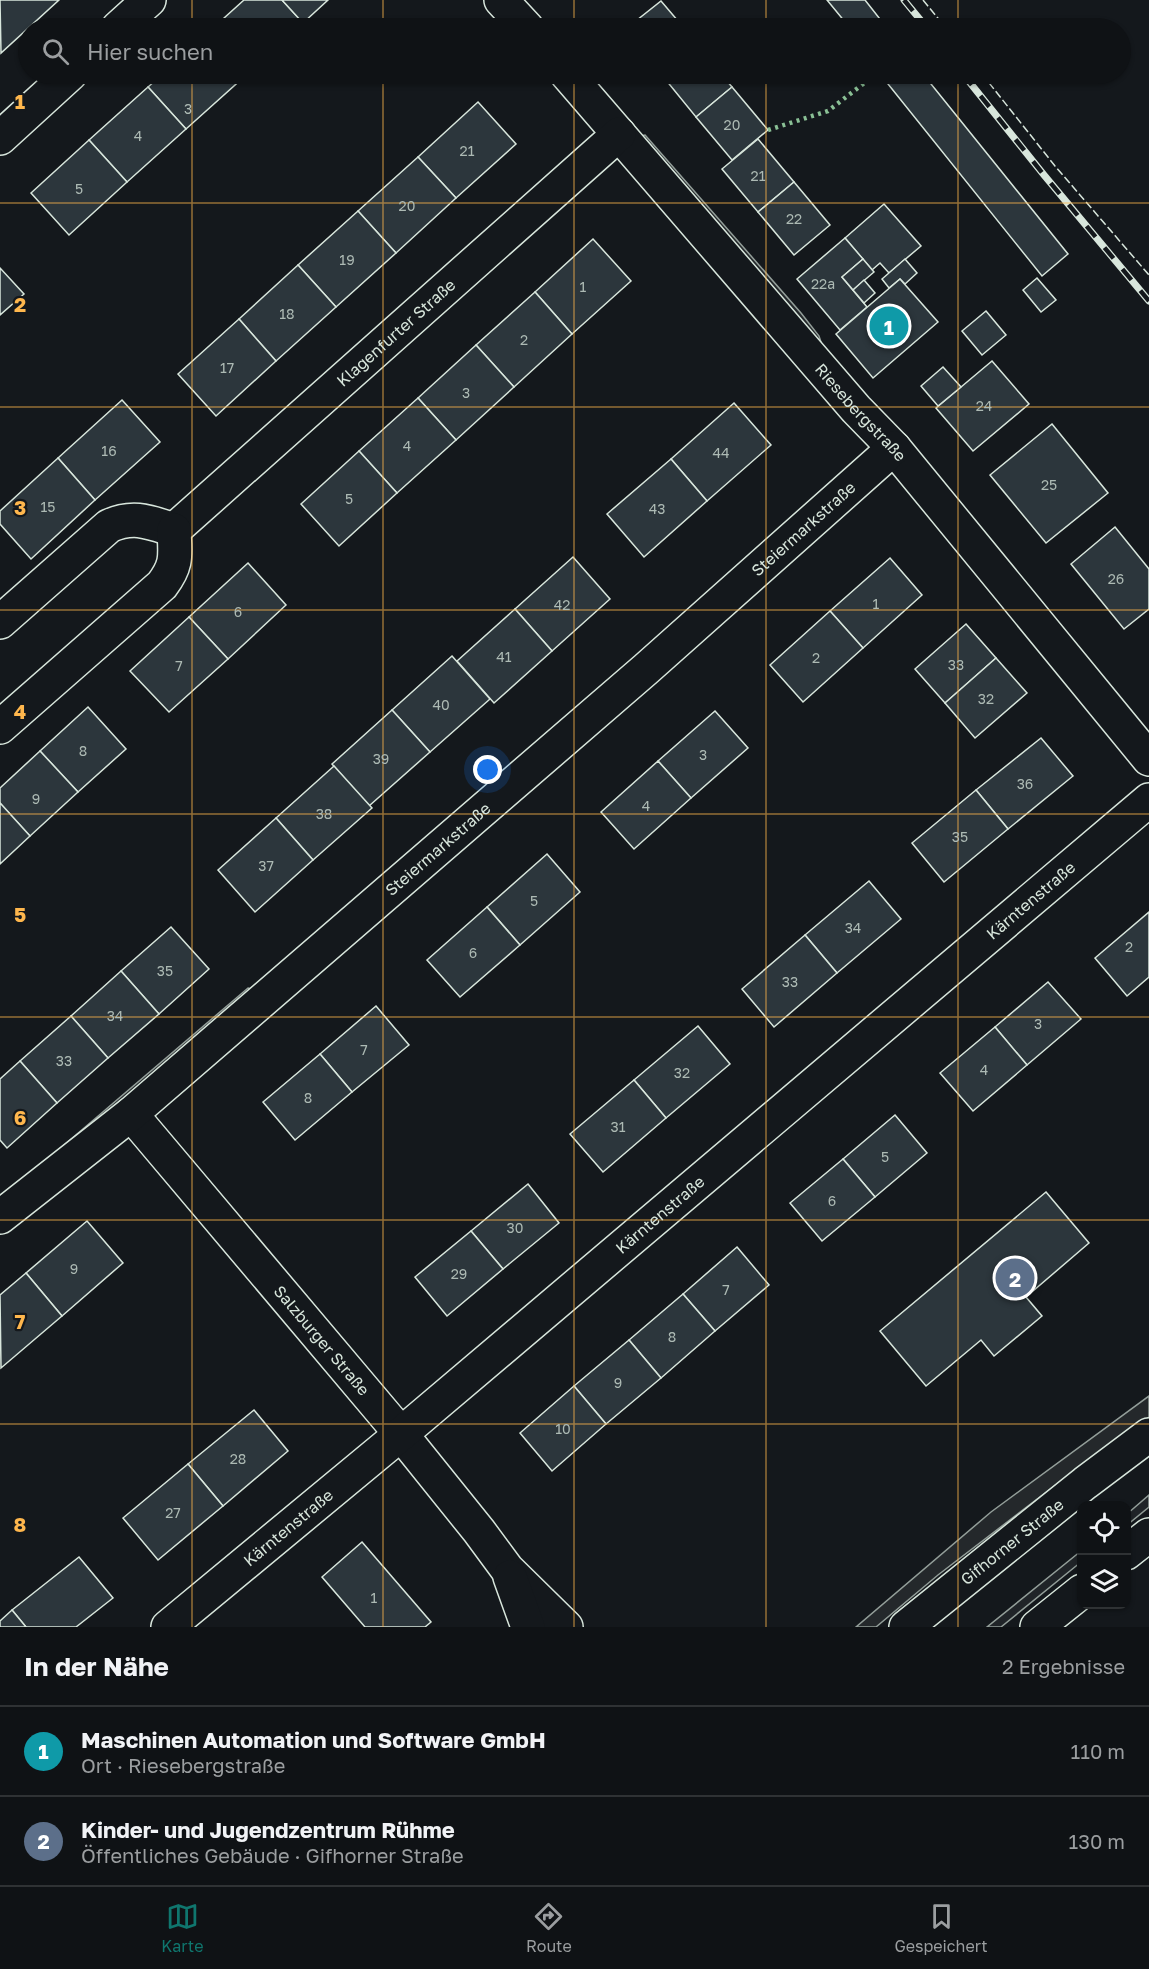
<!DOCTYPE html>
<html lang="de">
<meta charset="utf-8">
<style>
body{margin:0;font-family:"Golos Text",sans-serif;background:#181b1e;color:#f1f3f6}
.controls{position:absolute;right:18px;bottom:18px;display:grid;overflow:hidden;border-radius:12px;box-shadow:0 2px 4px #0004}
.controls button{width:54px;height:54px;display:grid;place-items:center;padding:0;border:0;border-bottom:2px solid #2f3234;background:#0f1215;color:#f1f3f6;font:30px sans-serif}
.you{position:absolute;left:488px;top:770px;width:21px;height:21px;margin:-15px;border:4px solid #fff;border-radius:50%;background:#1a73e8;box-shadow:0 0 0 9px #1a73e833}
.badge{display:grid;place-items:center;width:39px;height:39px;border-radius:50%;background:#0f766e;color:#fff;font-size:20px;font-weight:700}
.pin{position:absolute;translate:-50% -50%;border:3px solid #fff;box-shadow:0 2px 6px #0006}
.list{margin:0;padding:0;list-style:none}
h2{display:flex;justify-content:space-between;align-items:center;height:78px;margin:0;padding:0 24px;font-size:26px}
h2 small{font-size:20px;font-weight:400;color:#9b9ea0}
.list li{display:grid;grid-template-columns:39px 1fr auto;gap:18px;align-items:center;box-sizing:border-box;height:90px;padding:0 24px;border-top:2px solid #2f3234}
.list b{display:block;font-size:22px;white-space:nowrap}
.list p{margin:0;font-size:20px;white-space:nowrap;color:#9b9ea0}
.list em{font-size:20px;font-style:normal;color:#9b9ea0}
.icon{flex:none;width:33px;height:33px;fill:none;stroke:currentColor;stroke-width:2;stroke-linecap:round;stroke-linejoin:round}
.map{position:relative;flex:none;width:1149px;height:1627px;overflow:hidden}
.search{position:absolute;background:#0f1215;box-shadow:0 2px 4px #0004;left:18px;right:18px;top:18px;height:66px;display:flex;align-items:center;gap:15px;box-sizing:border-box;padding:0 21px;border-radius:33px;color:#9b9ea0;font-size:22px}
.sheet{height:258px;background:#0f1215}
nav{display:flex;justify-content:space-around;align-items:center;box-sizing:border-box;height:84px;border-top:2px solid #2f3234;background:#0f1215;font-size:16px;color:#9b9ea0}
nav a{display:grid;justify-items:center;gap:3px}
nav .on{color:#0f766e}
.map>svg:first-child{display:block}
</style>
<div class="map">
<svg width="1149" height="1627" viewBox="0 0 1149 1627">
<rect width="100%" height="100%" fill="#14181c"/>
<g fill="#202428" stroke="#939e99" stroke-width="1.5">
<polygon points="1149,1495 1149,1507 1127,1525 1127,1514"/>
<polygon points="1081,1551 1081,1562 1001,1627 987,1627"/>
</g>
<g fill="#24282b" stroke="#939e99" stroke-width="1.5">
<polygon points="645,135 801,313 819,336 822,345 634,137"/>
<polygon points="248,988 261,992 8,1193"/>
<polygon points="1149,1396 1149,1417 1062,1480 938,1575 876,1627 856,1627 991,1512"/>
</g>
<g fill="#2c363c" stroke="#d8e6dc" stroke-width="1.5">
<polygon points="0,0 59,0 1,53"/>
<polygon points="244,0 282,0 303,23 296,28 213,28"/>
<polygon points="282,0 328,0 303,23"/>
<polygon points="827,0 865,0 887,28 850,28"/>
<polygon points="661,1 684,28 627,28"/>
<polygon points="163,74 242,74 245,76 186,129 148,87"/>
<polygon points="661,74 721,74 732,87 696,117"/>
<polygon points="880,74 923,74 1068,254 1042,276"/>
<polygon points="148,87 186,129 127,182 89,140"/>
<polygon points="732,87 768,130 732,160 696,117"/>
<polygon points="478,102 516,144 456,198 418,157"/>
<polygon points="758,139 794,182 758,212 722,169"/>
<polygon points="89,140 127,182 69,235 31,193"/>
<polygon points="418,157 456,198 396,253 358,211"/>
<polygon points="794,182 830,225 794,255 758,212"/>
<polygon points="884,204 921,246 889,273 880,263 872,270 845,238"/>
<polygon points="358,211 396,253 336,307 298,265"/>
<polygon points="845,238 863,259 842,277 867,307 840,330 797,279"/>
<polygon points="593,239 631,281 572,334 535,292"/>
<polygon points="863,259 874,272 853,290 842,277"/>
<polygon points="905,259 917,273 905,284 900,279 889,288 882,279"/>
<polygon points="298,265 336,307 276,361 239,319"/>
<polygon points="0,268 24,294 0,315"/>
<polygon points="1037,278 1056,300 1041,312 1023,290"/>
<polygon points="900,279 938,322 873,378 836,334"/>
<polygon points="864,280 875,293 864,303 853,290"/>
<polygon points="535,292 572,334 514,387 476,345"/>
<polygon points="986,311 1006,335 982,355 962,331"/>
<polygon points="239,319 276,361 216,416 178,374"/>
<polygon points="476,345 514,387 456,440 418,398"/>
<polygon points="992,361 1029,404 973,451 936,408"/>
<polygon points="943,367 961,387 938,406 921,386"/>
<polygon points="418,398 456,440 397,493 359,451"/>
<polygon points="122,400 160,442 95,500 58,458"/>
<polygon points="734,403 771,445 707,501 671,459"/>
<polygon points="1052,424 1108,493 1046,543 990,475"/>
<polygon points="359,451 397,493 339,546 301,504"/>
<polygon points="58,458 95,500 31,559 0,524 0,511"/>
<polygon points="671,459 707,501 644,557 607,514"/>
<polygon points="1115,527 1149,569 1149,609 1124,629 1071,564"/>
<polygon points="573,557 610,599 552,651 515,609"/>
<polygon points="890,558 922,595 863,648 830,611"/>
<polygon points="248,563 286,605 228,659 189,617"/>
<polygon points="515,609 552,651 494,703 457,661"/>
<polygon points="830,611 863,648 803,702 770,665"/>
<polygon points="189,617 228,659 169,712 130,671"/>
<polygon points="966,624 996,658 945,703 915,669"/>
<polygon points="452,656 490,699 430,752 392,710"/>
<polygon points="996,658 1027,693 975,738 945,703"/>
<polygon points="88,707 126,749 78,792 40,751"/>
<polygon points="392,710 430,752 369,806 332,764"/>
<polygon points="715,711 748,748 691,798 658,761"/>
<polygon points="1041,738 1073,776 1008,829 976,790"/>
<polygon points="40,751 78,792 30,836 0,803 0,788"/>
<polygon points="658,761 691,798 634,849 601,812"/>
<polygon points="334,766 372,808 313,860 276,818"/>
<polygon points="976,790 1008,829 944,882 912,843"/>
<polygon points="0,803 30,836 0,864"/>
<polygon points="276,818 313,860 255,912 218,870"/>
<polygon points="547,854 580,892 520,945 487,907"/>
<polygon points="869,881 901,919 837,973 805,935"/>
<polygon points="487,907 520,945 460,997 427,960"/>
<polygon points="1149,912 1149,977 1127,996 1095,958"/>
<polygon points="171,927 209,969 159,1014 121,971"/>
<polygon points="805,935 837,973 774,1027 742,989"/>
<polygon points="121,971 159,1014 108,1058 71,1016"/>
<polygon points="1048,982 1081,1019 1027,1065 995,1027"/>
<polygon points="376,1006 409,1045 352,1092 320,1054"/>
<polygon points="71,1016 108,1058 57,1103 20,1061"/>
<polygon points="698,1026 730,1064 666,1118 634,1080"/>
<polygon points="995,1027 1027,1065 973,1111 940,1073"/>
<polygon points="320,1054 352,1092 295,1140 263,1102"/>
<polygon points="20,1061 57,1103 7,1148 0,1140 0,1079"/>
<polygon points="634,1080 666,1118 603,1172 570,1134"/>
<polygon points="895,1115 927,1153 875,1197 843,1159"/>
<polygon points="843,1159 875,1197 822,1241 790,1203"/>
<polygon points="528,1184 559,1223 503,1269 471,1231"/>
<polygon points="1046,1192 1089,1243 1026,1297 1042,1316 994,1356 981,1340 926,1386 880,1331"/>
<polygon points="87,1221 123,1263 62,1316 26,1273"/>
<polygon points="471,1231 503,1269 447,1316 415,1277"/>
<polygon points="737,1247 769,1285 715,1331 683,1294"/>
<polygon points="26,1273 62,1316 1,1368 0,1295"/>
<polygon points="683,1294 715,1331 661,1378 629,1340"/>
<polygon points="629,1340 661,1378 606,1424 574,1386"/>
<polygon points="574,1386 606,1424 552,1471 520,1433"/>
<polygon points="254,1410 288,1451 223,1506 188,1464"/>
<polygon points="188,1464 223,1506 158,1560 123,1518"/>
<polygon points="362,1542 431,1622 425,1627 365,1627 322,1577"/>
<polygon points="79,1557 113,1598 76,1627 26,1627 12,1610"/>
<polygon points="12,1610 26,1627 0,1627 0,1621"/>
</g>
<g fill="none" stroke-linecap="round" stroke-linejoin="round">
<g stroke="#d8e6dc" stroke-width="36">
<g id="street">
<polyline points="501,0 527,28"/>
<polyline points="118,28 149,0"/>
<path id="s1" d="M567,74L856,409L894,448L1149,759"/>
<polyline points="0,138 70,74"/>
<path id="s2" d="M174,530L619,134"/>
<path d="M0,622L109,526C134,515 149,522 174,530"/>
<path d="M0,727L162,585C178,564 175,555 174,530"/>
<path id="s3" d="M131,1114L401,1434L479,1531L507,1569L566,1627"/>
<path id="s4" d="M0,1217L131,1114L646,669L894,448"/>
<polyline points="510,1577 528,1627"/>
<path id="s5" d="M168,1627L401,1434L1149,800"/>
</g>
</g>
<g stroke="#d8e6dc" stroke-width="36">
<g id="secondary">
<polyline points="1126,1553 1149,1535"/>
<path id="s6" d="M906,1627L1085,1483L1149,1435"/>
<polyline points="1037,1627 1082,1591"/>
</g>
</g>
<use href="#street" stroke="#14181c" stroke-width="33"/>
<use href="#secondary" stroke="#14181c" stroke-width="33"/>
<g stroke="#d8e6dc" stroke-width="7">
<g id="rail">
<polyline points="904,0 927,28"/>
<polyline points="963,74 1044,175 1149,301"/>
</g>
</g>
<use href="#rail" stroke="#14181c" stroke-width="4.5" stroke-dasharray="14" stroke-linecap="butt"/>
<polyline stroke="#8ac095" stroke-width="4.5" stroke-dasharray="3 4.5" stroke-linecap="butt" points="768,130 828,111 876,74"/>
<g stroke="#d8e6dc" stroke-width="1.5" stroke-dasharray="8 3" stroke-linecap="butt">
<polyline points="923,0 946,28"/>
<polyline points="982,74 1055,166 1149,275"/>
</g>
</g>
<path fill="none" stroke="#ffb74d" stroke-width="1.5" stroke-opacity="0.55" d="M192,0V28M383,0V28M574,0V28M766,0V28M958,0V28M192,74V1627M383,74V1627M574,74V1627M766,74V1627M958,74V1627M0,203H1149M0,407H1149M0,610H1149M0,814H1149M0,1017H1149M0,1220H1149M0,1424H1149"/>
<g text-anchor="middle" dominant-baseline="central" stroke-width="4.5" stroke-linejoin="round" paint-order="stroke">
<g font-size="14" fill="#adbab4">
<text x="188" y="108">3</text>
<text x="732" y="124">20</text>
<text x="138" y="135">4</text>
<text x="467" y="150">21</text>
<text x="758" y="175">21</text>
<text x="79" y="188">5</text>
<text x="407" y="205">20</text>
<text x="794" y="218">22</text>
<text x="347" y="259">19</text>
<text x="823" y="283">22a</text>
<text x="583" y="286">1</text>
<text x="287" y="313">18</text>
<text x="524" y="339">2</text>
<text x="227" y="367">17</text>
<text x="466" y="392">3</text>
<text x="984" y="405">24</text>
<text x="407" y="445">4</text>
<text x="109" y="450">16</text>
<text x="721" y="452">44</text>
<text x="1049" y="484">25</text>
<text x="349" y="498">5</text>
<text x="48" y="506">15</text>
<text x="657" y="508">43</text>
<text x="1116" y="578">26</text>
<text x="876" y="603">1</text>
<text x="562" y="604">42</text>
<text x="238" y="611">6</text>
<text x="504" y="656">41</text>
<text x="816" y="657">2</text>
<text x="956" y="664">33</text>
<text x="179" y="665">7</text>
<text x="986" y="698">32</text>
<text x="441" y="704">40</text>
<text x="83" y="750">8</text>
<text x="703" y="754">3</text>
<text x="381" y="758">39</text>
<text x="1025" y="783">36</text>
<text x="36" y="798">9</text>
<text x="646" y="805">4</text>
<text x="324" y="813">38</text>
<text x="960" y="836">35</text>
<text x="266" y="865">37</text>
<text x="534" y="900">5</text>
<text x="853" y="927">34</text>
<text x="1129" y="946">2</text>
<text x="473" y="952">6</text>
<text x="165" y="970">35</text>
<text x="790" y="981">33</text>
<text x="115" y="1015">34</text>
<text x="1038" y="1023">3</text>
<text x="364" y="1049">7</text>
<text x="64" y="1060">33</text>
<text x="984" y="1069">4</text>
<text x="682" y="1072">32</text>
<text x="308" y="1097">8</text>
<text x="618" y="1126">31</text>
<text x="885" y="1156">5</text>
<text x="832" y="1200">6</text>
<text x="515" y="1227">30</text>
<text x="74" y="1268">9</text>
<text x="459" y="1273">29</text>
<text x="726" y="1289">7</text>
<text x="672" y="1336">8</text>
<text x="618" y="1382">9</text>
<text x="563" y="1428">10</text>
<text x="238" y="1458">28</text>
<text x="173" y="1512">27</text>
<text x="374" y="1597">1</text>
</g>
<g font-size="16" fill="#d8e6dc" stroke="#14181c">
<text stroke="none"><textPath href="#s2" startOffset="297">Klagenfurter Straße</textPath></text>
<text stroke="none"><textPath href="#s1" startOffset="448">Riesebergstraße</textPath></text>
<text stroke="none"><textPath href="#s4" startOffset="1058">Steiermarkstraße</textPath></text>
<text stroke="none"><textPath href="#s4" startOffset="572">Steiermarkstraße</textPath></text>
<text stroke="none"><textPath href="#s5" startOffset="1128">Kärntenstraße</textPath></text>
<text stroke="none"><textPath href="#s5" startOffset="642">Kärntenstraße</textPath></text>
<text stroke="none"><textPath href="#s3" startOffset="296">Salzburger Straße</textPath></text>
<text stroke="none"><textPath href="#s5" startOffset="156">Kärntenstraße</textPath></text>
<text stroke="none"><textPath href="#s6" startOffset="136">Gifhorner Straße</textPath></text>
</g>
</g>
<g font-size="20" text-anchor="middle" font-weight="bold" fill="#ffb74d" stroke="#14181c" stroke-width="4.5" stroke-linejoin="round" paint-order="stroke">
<text x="20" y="109">1</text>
<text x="20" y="312">2</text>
<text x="20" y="515">3</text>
<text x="20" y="719">4</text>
<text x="20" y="922">5</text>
<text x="20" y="1125">6</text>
<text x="20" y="1329">7</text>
<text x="20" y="1532">8</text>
</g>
</svg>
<div class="controls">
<button><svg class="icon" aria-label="locate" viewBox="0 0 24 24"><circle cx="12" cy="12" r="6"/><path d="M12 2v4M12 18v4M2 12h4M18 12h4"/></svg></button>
<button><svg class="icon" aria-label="layers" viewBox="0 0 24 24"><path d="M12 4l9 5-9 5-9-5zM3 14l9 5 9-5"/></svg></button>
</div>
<div class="you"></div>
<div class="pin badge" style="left:889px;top:326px;background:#0f9aa8">1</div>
<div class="pin badge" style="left:1015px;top:1278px;background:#5c6f8a">2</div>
<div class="search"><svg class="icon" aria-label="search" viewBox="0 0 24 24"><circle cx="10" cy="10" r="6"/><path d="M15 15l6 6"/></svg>Hier suchen</div>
</div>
<section class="sheet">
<h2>In der Nähe<small>2 Ergebnisse</small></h2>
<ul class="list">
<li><span class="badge" style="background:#0f9aa8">1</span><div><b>Maschinen Automation und Software GmbH</b><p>Ort · Riesebergstraße</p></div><em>110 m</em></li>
<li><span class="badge" style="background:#5c6f8a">2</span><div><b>Kinder- und Jugendzentrum Rühme</b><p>Öffentliches Gebäude · Gifhorner Straße</p></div><em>130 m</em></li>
</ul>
</section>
<nav>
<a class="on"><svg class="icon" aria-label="map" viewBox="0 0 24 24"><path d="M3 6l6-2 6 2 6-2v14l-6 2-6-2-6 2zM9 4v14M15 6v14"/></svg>Karte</a>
<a><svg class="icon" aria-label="directions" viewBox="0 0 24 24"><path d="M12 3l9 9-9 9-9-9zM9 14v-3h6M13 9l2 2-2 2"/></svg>Route</a>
<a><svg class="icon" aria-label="saved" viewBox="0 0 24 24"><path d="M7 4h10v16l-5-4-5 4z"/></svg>Gespeichert</a>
</nav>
